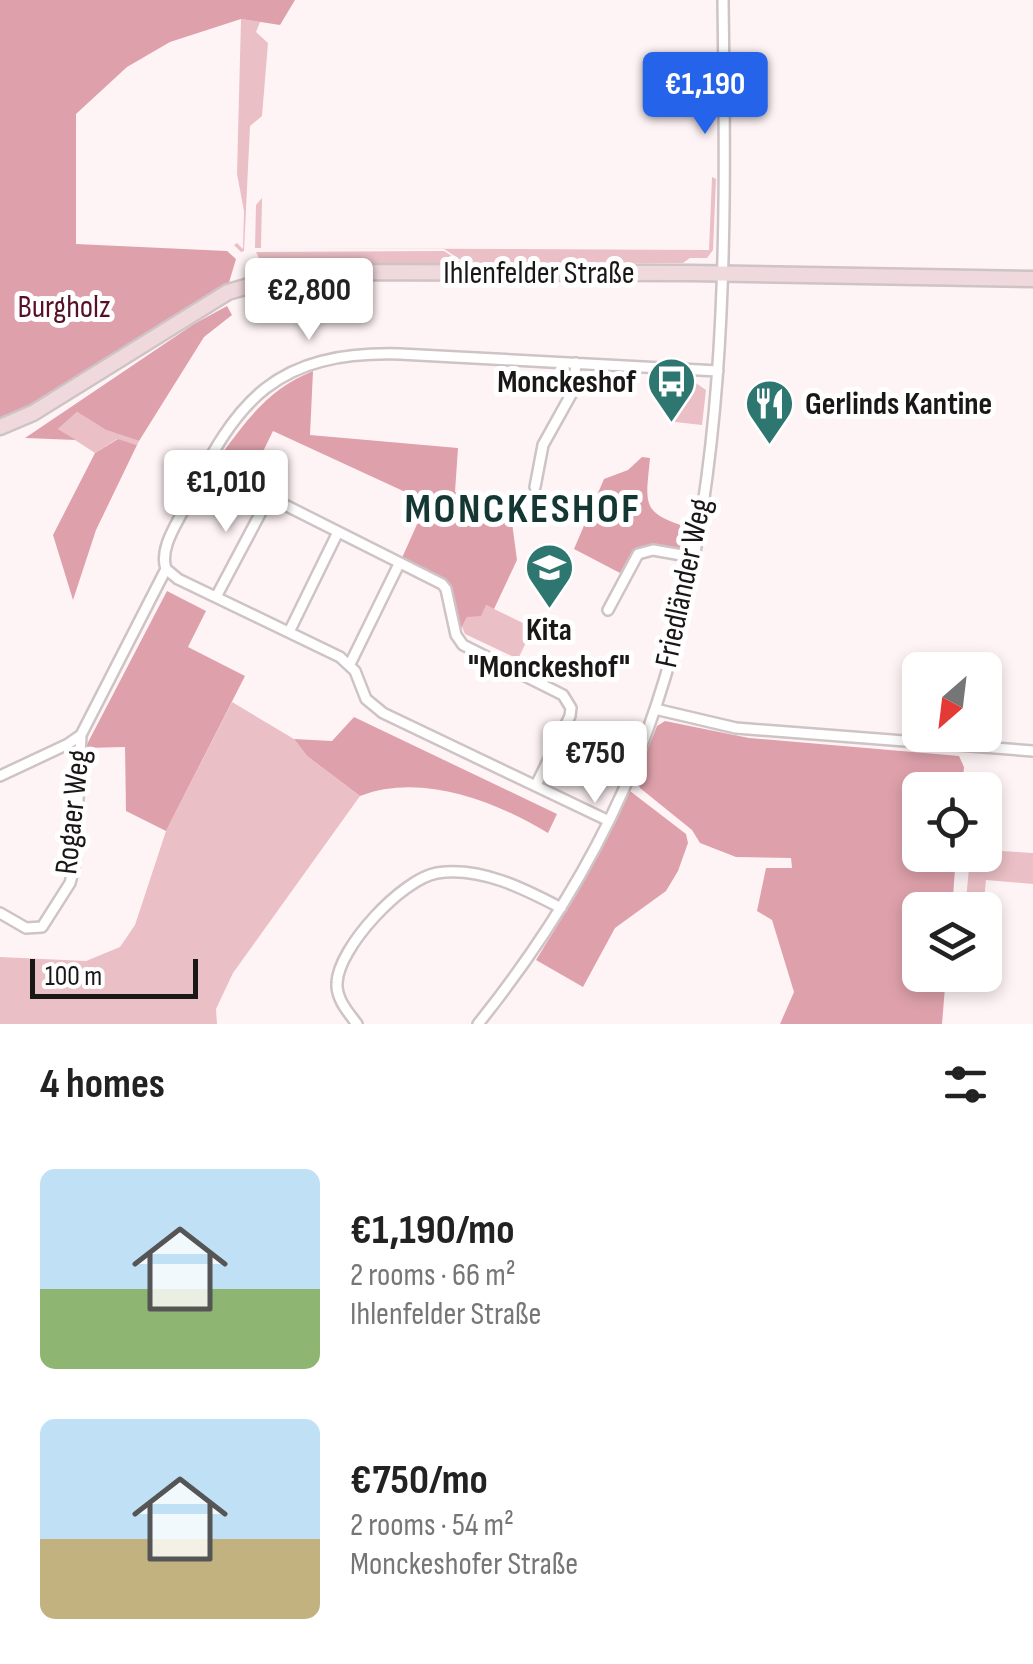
<!DOCTYPE html>
<html lang="en">
<head>
<meta charset="utf-8">
<style>
  :root { --surface:#fff; --page:#f6f6f6; --text:#222; --muted:#767676; --accent:#2563eb }
  body { margin:0; font-family:"Sofia Sans Condensed",sans-serif; background:var(--page); color:var(--text); height:100vh; display:flex; flex-direction:column; font-size:38px; white-space:nowrap }
  * { box-sizing:border-box; margin:0 }
  p { font-size:32px; color:var(--muted) }
  .icon { flex:none; width:55px; height:55px; fill:none; stroke:currentColor; stroke-width:2; stroke-linecap:round; stroke-linejoin:round }
  .map { position:relative; height:1024px; overflow:hidden }
  .sheet { display:flex; flex-direction:column; background:var(--surface); flex:1 }
  .sheet>* { flex:none }
  .needle { width:65px; rotate:208deg }
  .fabs { position:absolute; left:902px; top:652px; display:grid; gap:20px }
  .fabs a { display:grid; place-items:center; width:100px; height:100px; border-radius:15px; background:var(--surface); box-shadow:0 5px 15px #0003; font-size:50px }
  .scale { position:absolute; left:30px; bottom:25px; width:168px; box-sizing:border-box; padding-left:10px; border:5px solid #1a1717; border-top:0; font-size:28px; line-height:35px; white-space:nowrap; color:#1a1717; -webkit-text-stroke:8px #fff; paint-order:stroke }
  .price { position:absolute; translate:-50% -85px; padding:0 22px; border-radius:10px; background:#fff; color:#222; font-size:32px; line-height:65px; filter:drop-shadow(0 2px 5px #0008) }
  .price::after { content:''; position:absolute; left:50%; top:60px; width:30px; height:22px; margin-left:-15px; background:inherit; clip-path:polygon(0 0,100% 0,50% 100%) }
  .price.current { background:var(--accent); color:#fff }
  ul { padding:0; list-style:none }
  li { display:flex; align-items:center; gap:30px; height:250px; padding:0 40px }
  li span { display:grid; place-items:center; flex:none; width:280px; height:200px; border-radius:15px; color:#555 }
  li>.icon { margin-inline-start:auto }
  span .icon { width:120px; height:120px; fill:#fffc; stroke-width:1 }
  li b { font-size:42px }
  h2 { display:flex; justify-content:space-between; align-items:center; height:120px; padding:0 40px; font-size:42px }
  .map>svg:first-child { display:block }
  .green { fill:#ebbfc6 }
  .forest { fill:#dea1ab }
  .lines { fill:none; stroke-linecap:round; stroke-linejoin:round }
  .street-casing { stroke:#cec3c5; stroke-width:14 }
  .secondary-casing { stroke:#cec3c5; stroke-width:19 }
  .street { stroke:#fff; stroke-width:9 }
  .secondary { stroke:#f0d9dd; stroke-width:14 }
  .labels { text-anchor:middle; dominant-baseline:central; stroke-width:10; stroke-linejoin:round; paint-order:stroke }
  .street-label { font-size:32px; fill:#1a1717; stroke:#fff }
  .park-label { font-size:32px; fill:#571026; stroke:#fff }
  .poi-label { font-size:32px; font-weight:bold; fill:#1a1717; stroke:#fff; text-anchor:end }
  .district-label { font-size:42px; font-weight:bold; letter-spacing:2.5px; fill:#153734; stroke:#fff }
</style>
</head>
<body>
<div class="map">
<svg width="1033" height="1024" viewBox="0 0 1033 1024">
  <rect width="100%" height="100%" fill="#fff4f5"/>
  <path class="green" d="M241,19l19,3 -4,10 12,11 -6,73 -12,10 -6,125 -3,1 -7,-7 3,-2 6,6 1,-38 -7,-37z
    M712,177l4,2 -3,71 -6,8h-17l-7,5 -216,1 -23,-15 -189,-1 1,-43 6,-7 -1,50 448,2z
    M444,251l23,15 126,1 -321,2 -9,-3 -7,-14z
    M693,381l13,9 -4,35 -27,-3 4,-35z
    M77,412l29,18 33,11 -2,4 -20,-6 -22,14 -37,-24z
    M486,605l47,23 -15,31 -53,-25 -3,-7 5,-10z
    M232,702l62,37 13,17 53,40 -127,177 -17,36 1,15h-217v-67l86,4 34,-14 15,-22 31,-94z
    M985,850l48,3v31l-47,-4 -3,30h-18l5,-52 2,-3h13z"/>
  <path class="forest" d="M0,0h295l-15,25 -39,-6 -71,23 -43,25 -51,47v130l151,7 9,8 -8,27 -199,121 -29,14z
    M227,306l5,9 -28,22 -65,104 -33,-11 -29,-18 -19,17 18,11 -51,-2 169,-114z
    M313,371l-3,64 148,13 -3,44 66,11 -10,12 6,45 -23,49 -8,-4 -5,11 -14,1 -5,10 -4,1 -10,-45 -47,-23 26,-58 -154,-71 -19,39 -33,-15c26,-36 49,-67 92,-84z
    M118,439l19,6 -41,85 -23,70 -20,-65 42,-82z
    M642,457l8,1c-4,45 -10,55 37,69l-3,24 -39,-5 -16,11 -9,16 -46,-24 30,-70 24,-9z
    M167,591l39,20 -18,36 57,29 -79,155 -40,-20 -1,-64 -40,1z
    M354,717l203,97 -9,19c-53,-32 -127,-61 -188,-37l-53,-40 -13,-17 38,2z
    M665,721l84,17 210,18 5,11 -2,23h-42v65h36l-4,55h-32v65h26l-4,49h-162l14,-32 -22,-72 -15,-9 9,-43h26l-1,-10 -55,-1 -36,-14 -8,-13 -52,-42 -4,-9 21,-53z
    M630,791l56,43 2,9 -10,28 -12,20 -51,37 -32,59 -47,-27 42,-68z"/>
  <g class="lines">
    <defs>
      <path id="street" d="M535,487l8,-42 30,-54 3,-28
        M216,597l53,-100 173,87 4,5 10,46 7,10 100,50 8,13 -1,8 -34,69
        M608,610l30,-56 15,-4 40,7
        M289,632l48,-98
        M350,664l49,-100
        M655,709l81,19 297,23
        M0,776l68,-32 13,-9
        M609,821l-226,-108 -17,-14 -11,-28 -15,-14 -162,-78 -12,-10c-7,-21 11,-45 20,-64 51,-107 90,-154 214,-151l318,17
        M0,913l26,15 16,-1 28,-44 5,-19 6,-129 85,-166
        M357,1024c-9,-12 -21,-25 -20,-41 1,-35 65,-104 100,-110 43,-7 88,16 124,35
        M478,1024c72,-90 131,-186 170,-295 83,-228 78,-489 75,-729"/>
      <path id="secondary" d="M0,427l33,-14 195,-121 69,-20 394,1 342,6"/>
    </defs>
    <use href="#street" class="street-casing"/>
    <use href="#secondary" class="secondary-casing"/>
    <use href="#street" class="street"/>
    <use href="#secondary" class="secondary"/>
  </g>
  <defs>
    <symbol id="bus-pin" viewBox="-11 -11 22 30"><path d="M0 17L-7.5 6A9.5 9.5 0 1 1 7.5 6Z" fill="#2e7670" stroke="#fff"/><path d="M-5-6H5V4H4V6H2V4H-2V6H-4V4H-5ZM-3.5-4V0h7V-4ZM-3.5 1.2v1.5H-2V1.2ZM2 1.2v1.5H3.5V1.2Z" fill="#fff"/></symbol>
    <symbol id="restaurant-pin" viewBox="-11 -11 22 30"><path d="M0 17L-7.5 6A9.5 9.5 0 1 1 7.5 6Z" fill="#2e7670" stroke="#fff"/><path d="M-5-6h1v4h1v-4h1v4h1v-4h1v5L-1.5 .5V6h-2V.5L-5-1ZM5-6V6H3V1.5H1.5Q1.5-4 5-6Z" fill="#fff"/></symbol>
    <symbol id="school-pin" viewBox="-11 -11 22 30"><path d="M0 17L-7.5 6A9.5 9.5 0 1 1 7.5 6Z" fill="#2e7670" stroke="#fff"/><path d="M0-5L7-2L0 1L-7-2ZM-4 1L0 2.5L4 1V4Q0 6-4 4Z" fill="#fff"/></symbol>
  </defs>
  <g fill-rule="evenodd">
    <use href="#bus-pin" x="644" y="354" width="55" height="75"/>
    <use href="#restaurant-pin" x="742" y="376" width="55" height="75"/>
    <use href="#school-pin" x="522" y="540" width="55" height="75"/>
  </g>
  <g class="labels">
    <g class="street-label">
      <text x="539" y="273">Ihlenfelder Straße</text>
      <text transform="translate(684 583) rotate(-78)">Friedländer Weg</text>
      <text transform="translate(73 812) rotate(-84)">Rogaer Weg</text>
    </g>
    <g class="park-label">
      <text x="64" y="307">Burgholz</text>
    </g>
    <g class="poi-label">
      <text x="636" y="382">Monckeshof</text>
      <text x="805" y="404" text-anchor="start">Gerlinds Kantine</text>
      <text x="549" y="630" text-anchor="middle">Kita<tspan x="549" dy="37">"Monckeshof"</tspan></text>
    </g>
    <g class="district-label">
      <text x="523" y="509">MONCKESHOF</text>
    </g>
  </g>
</svg>
<div class="fabs">
<a><svg class="needle" viewBox="-14 -14 28 28"><path d="M0-13l5 13h-10z" fill="#e53935"/><path d="M0 13l5-13h-10z" fill="#767676"/></svg></a>
<a><svg class="icon" aria-label="locate" viewBox="0 0 24 24"><circle cx="12" cy="12" r="6"/><path d="M12 2v4M12 18v4M2 12h4M18 12h4"/></svg></a>
<a><svg class="icon" aria-label="layers" viewBox="0 0 24 24"><path d="M12 4l9 5-9 5-9-5zM3 14l9 5 9-5"/></svg></a>
</div>
<div class="scale">100 m</div>
<b class="price current" style="left:705px;top:137px">€1,190</b>
<b class="price" style="left:309px;top:343px">€2,800</b>
<b class="price" style="left:226px;top:535px">€1,010</b>
<b class="price" style="left:595px;top:806px">€750</b>
</div>
<section class="sheet">
<h2>4 homes<svg class="icon" aria-label="filters" viewBox="0 0 24 24"><path d="M4 7h16M4 17h16"/><circle cx="9" cy="7" r="2"/><circle cx="15" cy="17" r="2"/></svg></h2>
<ul>
<li><span style="background:linear-gradient(#bfe0f5 60%,#8fb573 0)"><svg class="icon" aria-label="home" viewBox="0 0 24 24"><path d="M3 11l9-7 9 7M6 9v11h12V9"/></svg></span><div><b>€1,190/mo</b><p>2 rooms · 66 m²</p><p>Ihlenfelder Straße</p></div></li>
<li><span style="background:linear-gradient(#bfe0f5 60%,#c2b280 0)"><svg class="icon" aria-label="home" viewBox="0 0 24 24"><path d="M3 11l9-7 9 7M6 9v11h12V9"/></svg></span><div><b>€750/mo</b><p>2 rooms · 54 m²</p><p>Monckeshofer Straße</p></div></li>
</ul>
</section>
</body>
</html>
